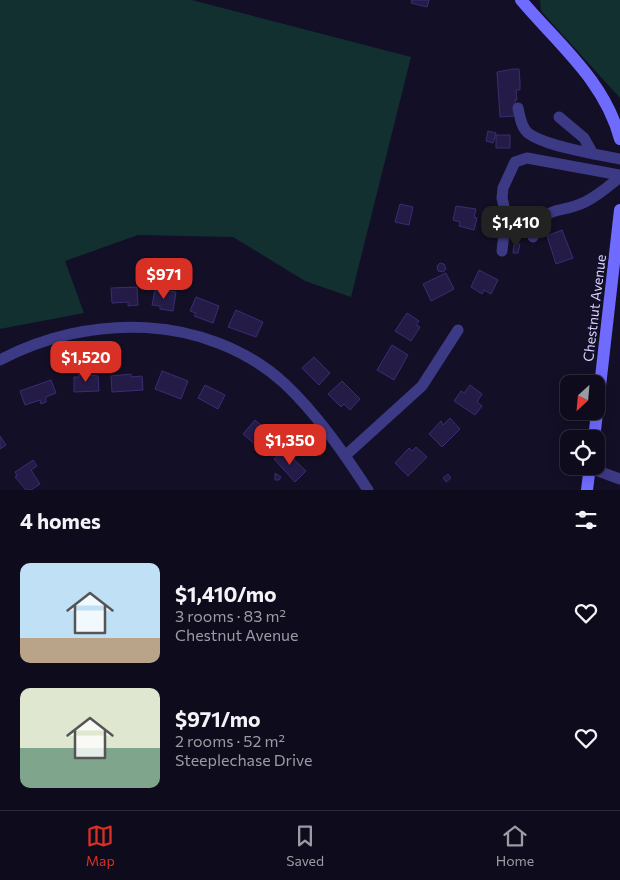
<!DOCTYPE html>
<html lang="en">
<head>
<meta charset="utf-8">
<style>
  :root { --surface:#0e0b1c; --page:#171425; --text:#f1f3f6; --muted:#9b9ba3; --line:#2e2b3b; --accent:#d93025 }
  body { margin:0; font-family:Commissioner,sans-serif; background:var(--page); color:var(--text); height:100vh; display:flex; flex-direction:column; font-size:19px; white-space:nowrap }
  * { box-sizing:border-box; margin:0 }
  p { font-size:16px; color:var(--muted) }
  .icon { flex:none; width:28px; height:28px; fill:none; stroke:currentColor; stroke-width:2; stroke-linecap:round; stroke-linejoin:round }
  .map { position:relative; height:490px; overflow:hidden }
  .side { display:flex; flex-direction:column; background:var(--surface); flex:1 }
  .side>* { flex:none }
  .needle { width:32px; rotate:206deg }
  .controls { position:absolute; left:560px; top:375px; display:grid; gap:10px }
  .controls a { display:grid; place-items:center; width:45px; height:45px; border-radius:10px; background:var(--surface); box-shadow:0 2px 12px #0003,0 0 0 1px var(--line); font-size:25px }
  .price { position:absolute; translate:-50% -42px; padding:0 11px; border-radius:10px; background:var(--accent); color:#fff; font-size:16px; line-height:32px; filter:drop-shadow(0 1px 2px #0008) }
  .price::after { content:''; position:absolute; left:50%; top:30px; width:15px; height:11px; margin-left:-8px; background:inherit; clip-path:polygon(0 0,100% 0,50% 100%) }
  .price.current { background:#222; color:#fff }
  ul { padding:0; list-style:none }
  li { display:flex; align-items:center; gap:15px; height:125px; padding:0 20px }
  li span { display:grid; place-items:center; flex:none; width:140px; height:100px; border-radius:10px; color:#555 }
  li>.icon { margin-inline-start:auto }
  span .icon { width:60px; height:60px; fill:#fffc; stroke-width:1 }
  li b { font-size:21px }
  h2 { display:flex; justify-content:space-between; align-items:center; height:60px; padding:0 20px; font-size:21px }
  .dock { display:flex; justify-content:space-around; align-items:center; height:70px; border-top:1px solid var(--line); background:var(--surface); font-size:14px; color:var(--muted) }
  .dock a { display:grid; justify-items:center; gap:2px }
  .dock .current { color:var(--accent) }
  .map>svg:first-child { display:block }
  .green { fill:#12302f }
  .building { fill:#241b47; stroke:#3b2d73 }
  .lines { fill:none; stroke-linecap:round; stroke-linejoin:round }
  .street { stroke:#3d3a85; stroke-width:11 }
  .secondary { stroke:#6f6bff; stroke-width:12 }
  .labels { text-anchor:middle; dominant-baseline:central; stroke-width:5; stroke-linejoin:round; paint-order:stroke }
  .street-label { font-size:14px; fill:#d9d4ff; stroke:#130f26 }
</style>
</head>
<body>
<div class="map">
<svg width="620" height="490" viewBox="0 0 620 490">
  <rect width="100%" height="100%" fill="#130f26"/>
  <path class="green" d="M0,0h192l219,57 -60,240 -46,-16 -72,-44 -95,-2 -73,26 19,52 -84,16z
    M540,0h80v98l-79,-87z"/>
  <path class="building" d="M412,0h17l-2,7 -16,-4z
    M513,69h6l1,13v8h-4l1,10h-2l1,16 -16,1 -3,-45z
    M488,131l8,2 -3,10 -7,-2z
    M496,135h14v13h-14z
    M400,204l13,3 -4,18 -14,-3z
    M456,206l20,3 -2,8 3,1 -3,12 -15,-4 1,-4 -7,-2z
    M562,230l11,28 -17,6 -9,-28z
    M514,244h6l-2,9h-5z
    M440,263l4,1 2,5 -3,3 -5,-1 -1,-5z
    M479,270l19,10 -7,14 -7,-4 -2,4 -11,-7z
    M446,273l8,16 -23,12 -8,-17z
    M137,287l1,18 -10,1v-4l-16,1 -1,-15z
    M155,289l21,3 -3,19 -13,-2v-3l-8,-1z
    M196,297l23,9 -6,17 -19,-7 2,-3 -6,-2z
    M236,310l27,12 -7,15 -28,-10z
    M407,313l12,8 -3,4 4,2 -9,14 -16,-10z
    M392,345l16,10 -14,25 -17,-10z
    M314,357l16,16 -11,12 -17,-17z
    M162,371l26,10 -7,18 -26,-10z
    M79,374l19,2 1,15 -25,1v-15h5z
    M131,374v3l11,-1 1,14 -31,2 -1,-16z
    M51,380l5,13 -10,4v5l-5,2 -1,-4 -15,5 -5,-14z
    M342,381l18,18 -10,11 -6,-6 -3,3 -13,-13z
    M205,385l20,10 -7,14 -20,-11z
    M470,385l12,9 -5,8 5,4 -7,9 -21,-14 7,-10 3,2z
    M450,418l10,11 -18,18 -13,-13 12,-13 2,4z
    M255,420l14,12 -2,3 6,5 -10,11 -20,-17z
    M0,436l6,9 -6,4z
    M416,447l11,10 -19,19 -13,-13 14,-15 3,3z
    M284,450l22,21 -11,11 -21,-23z
    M33,460l4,6 -6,4 9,14 -9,6h-5l-11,-13 2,-1 -2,-4z
    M275,473l6,4 -2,3h-4z
    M448,474l3,4 -5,4 -3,-4z"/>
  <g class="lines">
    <path class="street" d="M518,108c2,9 3,19 10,25 16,13 71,22 92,26
      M559,117l25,21 9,16
      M533,237c15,-36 23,-21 52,-35 13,-6 24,-16 35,-25
      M502,251l4,-36 -4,-17 1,-10 12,-26 12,-4 93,17
      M0,360c89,-47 206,-47 284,23 33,31 59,69 84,107
      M346,455l76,-69 36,-56
      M590,468l30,11"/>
    <path class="secondary" d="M521,0c37,44 84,81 99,139
      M594,439l26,-229
      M587,490l3,-24"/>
  </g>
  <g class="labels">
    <g class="street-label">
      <text transform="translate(594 308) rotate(-83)">Chestnut Avenue</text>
    </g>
  </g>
</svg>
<div class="controls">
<a><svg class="needle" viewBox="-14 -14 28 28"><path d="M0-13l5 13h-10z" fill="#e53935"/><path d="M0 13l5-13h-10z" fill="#9b9ba3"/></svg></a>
<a><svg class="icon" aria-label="locate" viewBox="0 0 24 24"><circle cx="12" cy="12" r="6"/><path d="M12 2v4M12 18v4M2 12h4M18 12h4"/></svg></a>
</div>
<b class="price current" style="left:516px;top:248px">$1,410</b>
<b class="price" style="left:164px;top:300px">$971</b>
<b class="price" style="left:86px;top:383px">$1,520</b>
<b class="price" style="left:290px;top:466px">$1,350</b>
</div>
<section class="side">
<h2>4 homes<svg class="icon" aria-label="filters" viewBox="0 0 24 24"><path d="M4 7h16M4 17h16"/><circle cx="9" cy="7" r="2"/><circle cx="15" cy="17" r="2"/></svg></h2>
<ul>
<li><span style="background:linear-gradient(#bfe0f5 75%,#b9a48a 0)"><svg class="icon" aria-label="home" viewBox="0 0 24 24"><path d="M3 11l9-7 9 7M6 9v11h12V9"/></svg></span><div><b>$1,410/mo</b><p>3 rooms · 83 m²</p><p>Chestnut Avenue</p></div><svg class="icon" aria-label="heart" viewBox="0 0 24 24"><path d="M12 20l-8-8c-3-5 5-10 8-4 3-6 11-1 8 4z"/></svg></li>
<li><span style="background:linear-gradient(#dfe7d0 60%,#7fa58c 0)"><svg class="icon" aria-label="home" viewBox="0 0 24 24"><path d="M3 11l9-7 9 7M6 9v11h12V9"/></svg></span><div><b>$971/mo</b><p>2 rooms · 52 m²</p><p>Steeplechase Drive</p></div><svg class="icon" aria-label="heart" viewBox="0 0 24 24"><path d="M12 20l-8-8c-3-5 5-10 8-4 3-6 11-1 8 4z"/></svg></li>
</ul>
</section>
<nav class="dock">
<a class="current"><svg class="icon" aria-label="map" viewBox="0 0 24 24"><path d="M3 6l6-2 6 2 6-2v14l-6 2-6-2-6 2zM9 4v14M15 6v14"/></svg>Map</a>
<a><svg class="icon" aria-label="saved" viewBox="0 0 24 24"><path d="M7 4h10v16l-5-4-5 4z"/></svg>Saved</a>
<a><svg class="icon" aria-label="home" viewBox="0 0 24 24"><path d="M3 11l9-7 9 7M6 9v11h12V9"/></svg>Home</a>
</nav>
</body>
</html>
